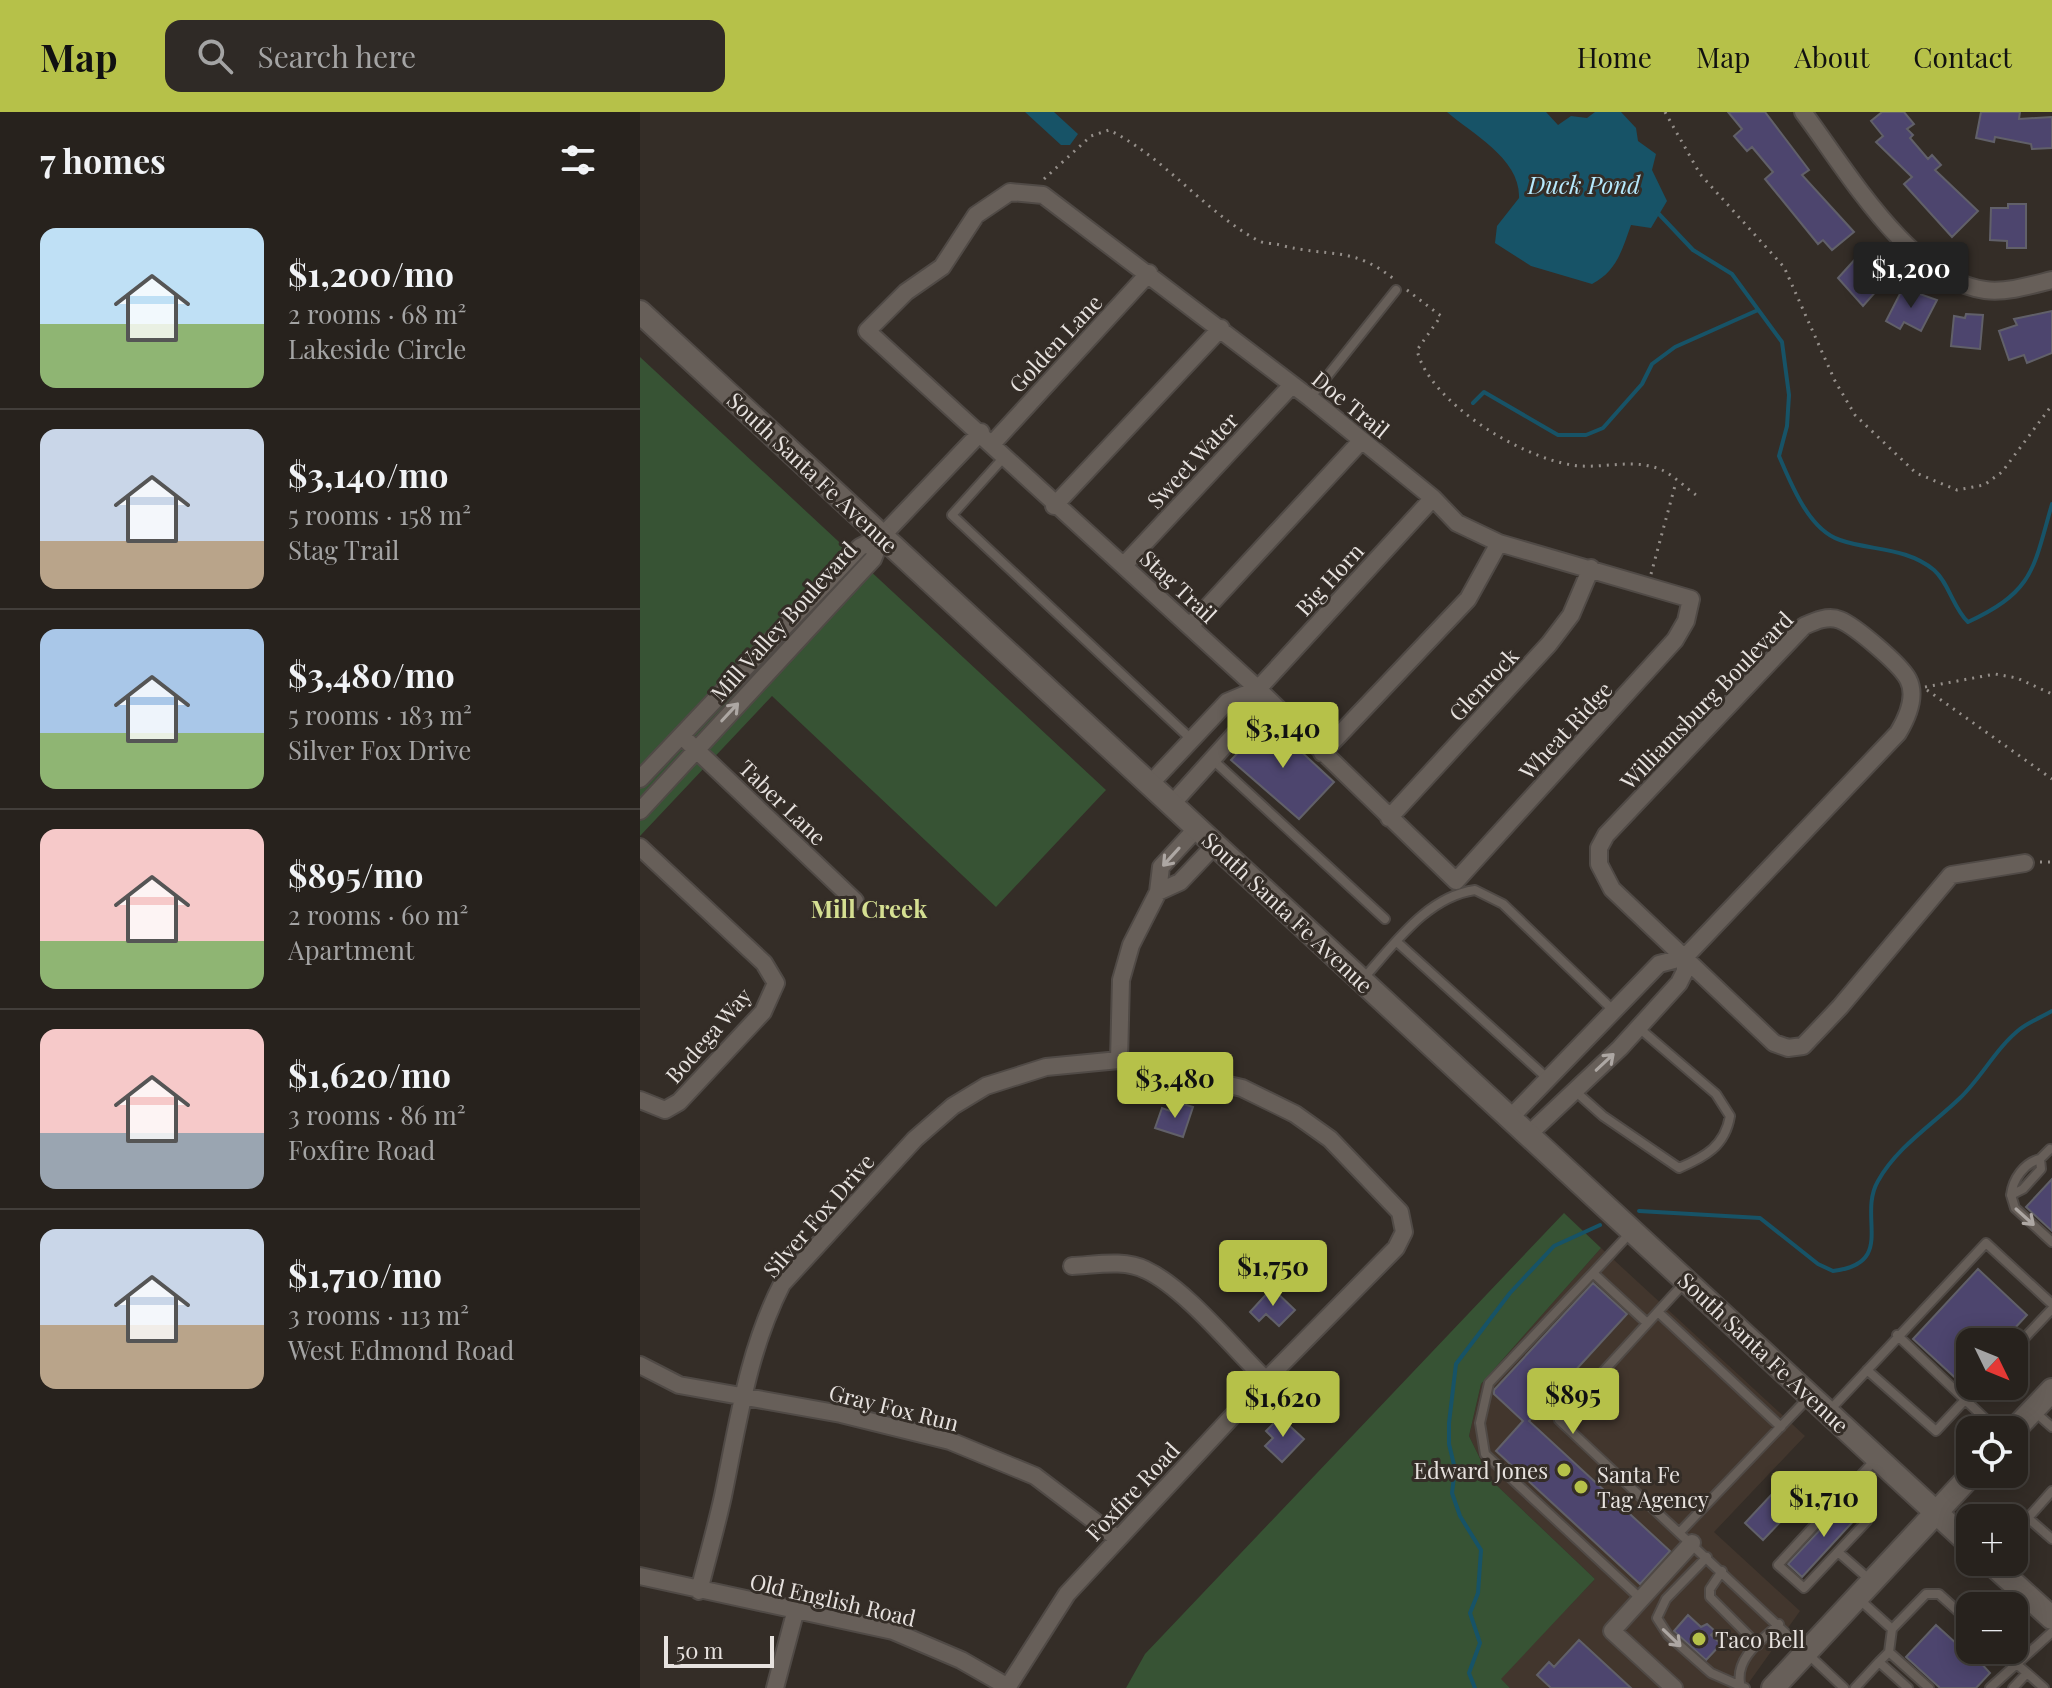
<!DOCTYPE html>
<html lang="en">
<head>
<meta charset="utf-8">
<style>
  :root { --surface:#27221d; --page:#2f2a26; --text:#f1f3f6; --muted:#a4a4a4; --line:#433f3b; --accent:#b6c149 }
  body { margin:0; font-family:"Playfair Display",serif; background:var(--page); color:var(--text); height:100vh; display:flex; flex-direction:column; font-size:30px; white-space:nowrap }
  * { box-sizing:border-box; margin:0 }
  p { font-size:26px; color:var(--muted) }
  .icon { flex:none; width:44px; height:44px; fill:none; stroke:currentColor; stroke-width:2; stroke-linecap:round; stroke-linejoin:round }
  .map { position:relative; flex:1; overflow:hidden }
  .details { display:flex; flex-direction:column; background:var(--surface); width:640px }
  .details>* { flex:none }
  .needle { width:52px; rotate:133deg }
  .fabs { position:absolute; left:1316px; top:1216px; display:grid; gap:16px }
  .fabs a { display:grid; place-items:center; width:72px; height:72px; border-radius:16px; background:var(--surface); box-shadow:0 4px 20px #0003,0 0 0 2px var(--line); font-size:40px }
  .scale { position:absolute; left:24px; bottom:20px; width:110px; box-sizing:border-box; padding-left:8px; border:4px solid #e7e2df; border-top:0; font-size:22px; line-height:28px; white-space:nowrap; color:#e7e2df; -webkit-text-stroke:6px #342d27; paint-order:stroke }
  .price { position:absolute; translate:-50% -68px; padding:0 18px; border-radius:8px; background:var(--accent); color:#111; font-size:26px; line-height:52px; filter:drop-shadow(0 2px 4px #0008) }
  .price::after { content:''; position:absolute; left:50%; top:48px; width:24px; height:18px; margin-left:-12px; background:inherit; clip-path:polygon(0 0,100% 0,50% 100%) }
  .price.selected { background:#222; color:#fff }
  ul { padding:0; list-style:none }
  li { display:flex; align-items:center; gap:24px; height:200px; padding:0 40px }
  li+li { border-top:2px solid var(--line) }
  li span { display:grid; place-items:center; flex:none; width:224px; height:160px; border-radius:16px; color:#555 }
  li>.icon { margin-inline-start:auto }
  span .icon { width:96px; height:96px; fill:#fffc; stroke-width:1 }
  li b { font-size:34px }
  h2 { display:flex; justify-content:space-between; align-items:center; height:96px; padding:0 40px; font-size:34px }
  header { display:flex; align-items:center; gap:48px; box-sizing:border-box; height:112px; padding:0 40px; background:var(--accent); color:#111 }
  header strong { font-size:38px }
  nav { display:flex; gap:44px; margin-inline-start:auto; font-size:28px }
  .search { width:560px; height:72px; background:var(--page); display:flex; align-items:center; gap:20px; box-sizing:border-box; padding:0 28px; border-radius:16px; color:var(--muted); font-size:30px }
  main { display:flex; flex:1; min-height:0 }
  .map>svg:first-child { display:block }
  .built { fill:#42362d }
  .green { fill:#375334 }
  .water { fill:#175367 }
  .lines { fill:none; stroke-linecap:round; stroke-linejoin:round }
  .stream { stroke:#175367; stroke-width:4 }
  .building { fill:#4d456e; stroke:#616069; stroke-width:2 }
  .service-casing { stroke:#504a46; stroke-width:12 }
  .minor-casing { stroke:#504a46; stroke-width:20 }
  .secondary-casing { stroke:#504a46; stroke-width:26 }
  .path { stroke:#958f8a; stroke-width:3; stroke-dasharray:2 6; stroke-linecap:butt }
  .service { stroke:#675f59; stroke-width:8 }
  .minor { stroke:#675f59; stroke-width:16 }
  .secondary { stroke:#675f59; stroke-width:22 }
  .oneway { stroke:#ada7a3 }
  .poi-dot { fill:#b6c149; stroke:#342d27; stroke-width:3 }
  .labels { text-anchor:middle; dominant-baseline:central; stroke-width:6; stroke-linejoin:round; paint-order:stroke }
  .street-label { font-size:22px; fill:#e7e2df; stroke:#342d27 }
  .poi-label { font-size:22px; fill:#e7e2df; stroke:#342d27; text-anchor:start }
  .water-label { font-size:24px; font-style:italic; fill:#b6e9fd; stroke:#342d27 }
  .neighbourhood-label { font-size:24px; font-weight:bold; fill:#d5df92; stroke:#342d27 }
</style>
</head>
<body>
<header>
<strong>Map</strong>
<div class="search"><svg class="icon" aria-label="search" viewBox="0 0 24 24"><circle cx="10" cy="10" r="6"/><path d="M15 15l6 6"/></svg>Search here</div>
<nav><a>Home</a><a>Map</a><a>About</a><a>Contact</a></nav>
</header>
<main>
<section class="details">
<h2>7 homes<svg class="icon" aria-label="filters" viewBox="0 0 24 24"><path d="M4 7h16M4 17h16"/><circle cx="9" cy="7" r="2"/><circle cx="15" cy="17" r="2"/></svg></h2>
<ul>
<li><span style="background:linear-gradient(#bfe0f5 60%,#8fb573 0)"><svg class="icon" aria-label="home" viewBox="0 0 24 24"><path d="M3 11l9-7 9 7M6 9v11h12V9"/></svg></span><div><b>$1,200/mo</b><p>2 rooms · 68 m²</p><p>Lakeside Circle</p></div></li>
<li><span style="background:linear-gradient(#c9d6e8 70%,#b9a48a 0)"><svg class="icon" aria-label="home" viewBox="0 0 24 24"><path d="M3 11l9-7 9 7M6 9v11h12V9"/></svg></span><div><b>$3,140/mo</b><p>5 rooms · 158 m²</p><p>Stag Trail</p></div></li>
<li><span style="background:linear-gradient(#a9c7e8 65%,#8fb573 0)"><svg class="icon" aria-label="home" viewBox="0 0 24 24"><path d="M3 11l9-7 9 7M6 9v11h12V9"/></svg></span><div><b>$3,480/mo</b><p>5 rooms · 183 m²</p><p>Silver Fox Drive</p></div></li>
<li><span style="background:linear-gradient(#f6c9c9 70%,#8fb573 0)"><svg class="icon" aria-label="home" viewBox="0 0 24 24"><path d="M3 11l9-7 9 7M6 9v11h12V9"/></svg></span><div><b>$895/mo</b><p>2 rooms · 60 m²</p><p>Apartment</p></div></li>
<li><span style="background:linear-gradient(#f6c9c9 65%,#9aa5b1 0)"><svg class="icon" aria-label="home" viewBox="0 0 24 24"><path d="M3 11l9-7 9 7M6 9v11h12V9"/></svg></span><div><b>$1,620/mo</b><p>3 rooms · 86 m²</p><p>Foxfire Road</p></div></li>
<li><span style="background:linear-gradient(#c9d6e8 60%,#b9a48a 0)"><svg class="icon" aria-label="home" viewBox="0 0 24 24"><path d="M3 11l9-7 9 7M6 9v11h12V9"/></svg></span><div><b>$1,710/mo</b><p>3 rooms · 113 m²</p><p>West Edmond Road</p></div></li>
</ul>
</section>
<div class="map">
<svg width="1412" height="1576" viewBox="0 0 1412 1576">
  <rect width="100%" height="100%" fill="#342d27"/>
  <path class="built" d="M961,1136l204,188 -91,96 86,79 -55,77h-235l-10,-9 95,-100 -105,-100 -21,-43 12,-52z"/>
  <path class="green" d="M0,245l466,433 -110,117 -224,-211 -132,140z
    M924,1101l37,35 -120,136 -12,52 21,43 105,100 -94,100 9,9h-384l19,-34z"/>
  <path class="water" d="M385,0h29l24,22 -8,11h-9z
    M807,0h99l12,13 13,-9 16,2 8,-6h26l15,16 2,13 18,13 -4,16 15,31 -16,27 -20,-3c-9,25 -14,46 -39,59l-61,-18 -36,-23 2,-17 22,-28c2,-39 -47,-64 -72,-86z"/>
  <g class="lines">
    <path class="stream" d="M1017,100l36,38 39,24 50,68 7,53 -2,31 -8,30c12,28 30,74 61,84 32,11 66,7 94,30 15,13 19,38 34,52 66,-31 65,-52 84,-118
      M833,291l11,-11 74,43h28l17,-7 39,-44 10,-20 23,-17 83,-37
      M999,1099l121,7 58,46 15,7c64,-8 24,-54 45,-90 19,-34 54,-56 82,-83 22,-21 36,-50 60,-69 9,-7 22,-12 32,-18
      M835,1576l-6,-15 11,-30 -10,-30 8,-20 3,-43 -21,-34 -8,-23 3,-24 -6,-25v-21l7,-59 54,-71 44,-47 46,-21"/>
  </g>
  <path class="building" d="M1088,0h37l44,58 -7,5 52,57 -22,18 -9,-10 -5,4 -53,-65 8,-7 -21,-25 -5,4 -13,-15 8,-7z
    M1242,0h22l10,12 -7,5 6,6 -3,3 18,21 4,-4 9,10 -6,5 43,41 -26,26 -48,-53 8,-7 -36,-35 7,-6 -12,-15z
    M1341,0h39l-1,7 33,-2v31l-20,1 -1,-5 -36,-7 -1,5 -18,-4z
    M1368,92h18v44h-19v-7l-17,-1 1,-32h17z
    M1218,144l14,13 8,-8 13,11 -30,34 -25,-28z
    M1263,176l34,12 -16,31 -17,-9 -4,7 -14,-8z
    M1412,199v42l-25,10 -3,-8 -15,5 -10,-29 18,-6 -3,-6z
    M1326,202l17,1 -3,34 -29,-3 3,-30 11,2z
    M628,609l66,61 -35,37 -68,-59z
    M539,991l14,4 -10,30 -28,-9 7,-20 14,5z
    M1412,1067v52l-26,-24z
    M1338,1157l49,46 -25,27h-32v34l-8,8 -49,-45z
    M953,1171l34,31 -98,107 141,130 -30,33 -144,-133 27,-30 -29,-27v-4z
    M632,1176l23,22 -16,16 -13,-12 -7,7 -9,-9z
    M640,1305l24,22 -22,23 -17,-16 8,-8 -7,-7z
    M1147,1366l18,18 -11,12 4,4 -9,9 -4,-4 -22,23 -18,-17z
    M1208,1388l11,15 -57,62 -14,-13z
    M1048,1503l13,12 6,-3 8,7 -4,4 10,9 -15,16 -32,-29z
    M1296,1513l22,20 3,-4 29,32 -14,15h-36l-34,-31z
    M939,1528l52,48h-80l-14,-13 12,-13 5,5z"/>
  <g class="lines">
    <defs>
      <path id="service" d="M670,286l86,-108
        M365,344l-53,59 239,224
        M573,648l172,159
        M757,830l150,136
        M722,868c32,-35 64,-83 113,-90l28,14 111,107
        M935,979l28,25 76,52c26,-11 46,-22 51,-52l-14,-22 -77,-66
        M1410,1037l-10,10 1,10 -18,20 -12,6 4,13 37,34
        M1371,1083c2,-16 13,-32 29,-36
        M992,1119l-39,42 54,50
        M953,1161l-104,110 -9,40 5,31 156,145
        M1046,1169l-127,139 285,268
        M1018,1200l123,115
        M1257,1223l100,95
        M1374,1237l38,-40
        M1227,1258l69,61 42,-45
        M1189,1299l157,-168 66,61
        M1395,1300l17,15
        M1209,1376l16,14 2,19 -63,67 -26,-23z
        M1209,1376l28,-30
        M1412,1379l-24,27 24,21
        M1040,1420l130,-136
        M1198,1440l32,28
        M1067,1445l-41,42 -9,19 11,17 43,38 34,15
        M1082,1459l-12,18v8l48,48
        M1220,1488l32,29
        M1360,1538l27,23
        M1249,1540l40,36
        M1239,1550l10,-10 3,-23 34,-35h13l31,28
        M1100,1571c-4,-26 21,-42 39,-59
        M1215,1576l24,-26 29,26
        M1350,1576l62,-56
        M1373,1576l14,-15 17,15"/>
      <path id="minor" d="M1163,0c43,57 107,168 182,178 21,3 47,-5 67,-10
        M370,80l33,3 267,203 123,100 24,25 42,20 192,56 -5,22 -11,19 -219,241 -198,-192 -391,-358 39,-39 36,-25 34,-52z
        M353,331l156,-170
        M414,394l167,-178
        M484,453l168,-180
        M550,514l172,-186
        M48,630l167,159
        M682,641l146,-154 31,-56
        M0,667l220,-232 22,-11 99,-104
        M510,672l77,-82 31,-13
        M532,692l72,-80 14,-35 175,-191
        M0,699l233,-252 9,-23
        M749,706l160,-174 22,-29 20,-47
        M0,735l124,116 12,20 -13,29 -84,90 -14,8 -25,-10
        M518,780l22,-10 35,-37
        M479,948l2,-80 10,-35 27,-53 3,-25 36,-39
        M870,1006l149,-154 26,-7 213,-224c9,-15 19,-37 10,-54 -8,-15 -53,-53 -68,-59 -12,-5 -25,1 -36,6l-198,209 -7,13v16l13,25 162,154 14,5 15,-2 37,-39 111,-132 74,-12
        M888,1023l92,-87 59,-65 6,-12v-14
        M432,1154c24,-1 52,-7 74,4 39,18 88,79 120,110
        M0,1253l39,20 162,29 109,27 85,35 83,63
        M0,1464l253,55 68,29 47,27
        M59,1479c8,-32 17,-63 24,-95 15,-73 25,-146 59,-212l133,-145 38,-33 33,-20 60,-19 73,-7 123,28 53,26 35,25 70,73 4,20 -8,16 -130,132 -199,214 -60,94
        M135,1576l20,-75
        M1034,1576l-62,-57 80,-88"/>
      <path id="secondary" d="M0,200l1330,1232
        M1374,1318l38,-40
        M1350,1450l62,56
        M1133,1576l199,-214"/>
    </defs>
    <use href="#service" class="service-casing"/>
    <use href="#minor" class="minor-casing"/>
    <use href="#secondary" class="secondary-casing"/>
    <path class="path" d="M1025,0l35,62 84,93 51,114 20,34 61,58 41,17 27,-5 18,-13 50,-67
      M404,67l47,-43 18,-6c55,27 94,80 148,110 6,4 16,3 23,5 50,13 72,0 115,35
      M767,178l34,26 -24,34c12,52 103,107 155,115 30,5 60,-8 90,5 11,5 24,18 34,25
      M1011,462l25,-92
      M1285,575l70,-13 22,4 35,16
      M1287,578l125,89
      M1400,750h12"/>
    <use href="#service" class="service"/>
    <use href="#minor" class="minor"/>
    <use href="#secondary" class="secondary"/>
  </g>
  <defs><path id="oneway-shaft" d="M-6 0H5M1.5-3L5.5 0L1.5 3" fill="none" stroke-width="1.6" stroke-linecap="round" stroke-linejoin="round" transform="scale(2)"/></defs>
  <g class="oneway">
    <use href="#oneway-shaft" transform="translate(90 600) rotate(-47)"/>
    <use href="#oneway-shaft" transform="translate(531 745) rotate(132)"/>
    <use href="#oneway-shaft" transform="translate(965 950) rotate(-43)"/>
    <use href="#oneway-shaft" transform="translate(1385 1105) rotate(42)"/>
    <use href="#oneway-shaft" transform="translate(1032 1526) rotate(44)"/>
  </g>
  <g class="poi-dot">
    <circle cx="924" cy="1358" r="8"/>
    <circle cx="941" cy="1375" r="8"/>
    <circle cx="1059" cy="1527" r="8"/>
  </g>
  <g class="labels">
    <g class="street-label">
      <text transform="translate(415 231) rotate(-47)">Golden Lane</text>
      <text transform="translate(711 292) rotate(39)">Doe Trail</text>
      <text transform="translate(552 348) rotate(-47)">Sweet Water</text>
      <text transform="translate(173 360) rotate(43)">South Santa Fe Avenue</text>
      <text transform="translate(689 467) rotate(-48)">Big Horn</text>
      <text transform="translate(539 474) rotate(43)">Stag Trail</text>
      <text transform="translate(143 509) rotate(-48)">Mill Valley Boulevard</text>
      <text transform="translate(843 572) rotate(-47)">Glenrock</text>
      <text transform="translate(1066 588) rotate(-46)">Williamsburg Boulevard</text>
      <text transform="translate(925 618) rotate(-47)">Wheat Ridge</text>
      <text transform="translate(143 690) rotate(44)">Taber Lane</text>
      <text transform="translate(648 800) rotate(43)">South Santa Fe Avenue</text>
      <text transform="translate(68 923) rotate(-49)">Bodega Way</text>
      <text transform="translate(178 1103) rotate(-49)">Silver Fox Drive</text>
      <text transform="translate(1124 1240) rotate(43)">South Santa Fe Avenue</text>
      <text transform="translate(254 1295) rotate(14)">Gray Fox Run</text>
      <text transform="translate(492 1379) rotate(-47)">Foxfire Road</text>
      <text transform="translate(193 1487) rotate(13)">Old English Road</text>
    </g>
    <g class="poi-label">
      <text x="908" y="1358" text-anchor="end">Edward Jones</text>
      <text x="957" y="1362">Santa Fe<tspan x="957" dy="25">Tag Agency</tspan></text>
      <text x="1075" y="1527">Taco Bell</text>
    </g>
    <g class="water-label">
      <text x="944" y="72">Duck Pond</text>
    </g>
    <g class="neighbourhood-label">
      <text x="229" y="796">Mill Creek</text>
    </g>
  </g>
</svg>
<div class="fabs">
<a><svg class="needle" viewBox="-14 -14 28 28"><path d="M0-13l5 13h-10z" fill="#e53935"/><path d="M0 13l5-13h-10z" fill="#a4a4a4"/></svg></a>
<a><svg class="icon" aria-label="locate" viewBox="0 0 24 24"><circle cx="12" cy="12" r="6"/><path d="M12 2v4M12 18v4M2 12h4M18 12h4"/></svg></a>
<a>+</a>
<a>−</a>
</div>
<div class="scale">50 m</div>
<b class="price selected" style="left:1271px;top:198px">$1,200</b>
<b class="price" style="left:643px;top:658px">$3,140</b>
<b class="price" style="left:535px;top:1008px">$3,480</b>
<b class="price" style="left:633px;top:1196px">$1,750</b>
<b class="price" style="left:933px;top:1324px">$895</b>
<b class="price" style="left:643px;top:1327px">$1,620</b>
<b class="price" style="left:1184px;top:1427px">$1,710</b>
</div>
</main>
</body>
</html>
